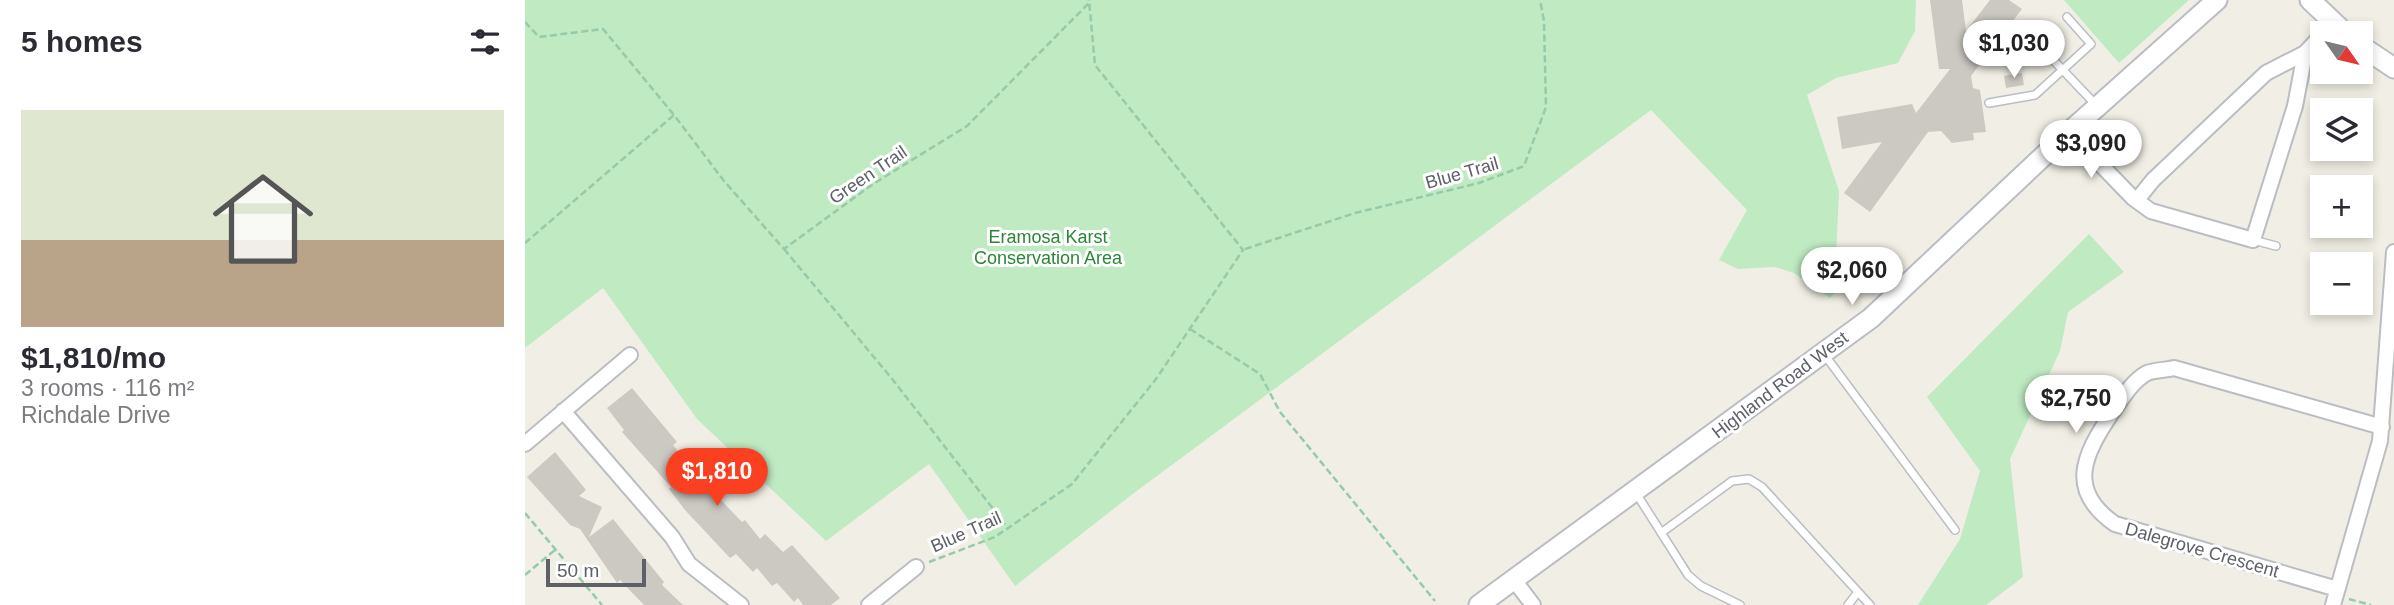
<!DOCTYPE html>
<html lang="en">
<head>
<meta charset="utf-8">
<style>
  :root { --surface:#fff; --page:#f2f2f3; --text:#2b2b33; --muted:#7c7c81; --accent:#fa4021 }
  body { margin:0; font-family:Arial,sans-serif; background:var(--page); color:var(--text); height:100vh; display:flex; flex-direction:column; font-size:26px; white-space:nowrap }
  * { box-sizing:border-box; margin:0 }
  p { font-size:23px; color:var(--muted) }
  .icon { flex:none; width:38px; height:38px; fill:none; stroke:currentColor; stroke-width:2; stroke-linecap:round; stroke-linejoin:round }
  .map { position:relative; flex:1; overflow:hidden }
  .details { display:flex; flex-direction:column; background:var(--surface); width:525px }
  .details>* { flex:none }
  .needle { width:46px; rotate:124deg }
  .fabs { position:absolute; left:1785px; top:21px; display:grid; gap:14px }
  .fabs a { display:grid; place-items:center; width:63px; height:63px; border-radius:0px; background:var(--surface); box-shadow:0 4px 10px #0003; font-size:35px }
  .scale { position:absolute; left:21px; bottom:18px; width:100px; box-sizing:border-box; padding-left:7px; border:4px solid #5d6067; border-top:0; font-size:19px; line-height:24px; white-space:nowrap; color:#5d6067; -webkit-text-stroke:5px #fff; paint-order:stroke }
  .price { position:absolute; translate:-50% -60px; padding:0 16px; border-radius:24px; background:#fff; color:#222; font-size:23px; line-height:46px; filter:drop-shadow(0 2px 4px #0008) }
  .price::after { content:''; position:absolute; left:50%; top:42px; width:21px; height:16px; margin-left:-10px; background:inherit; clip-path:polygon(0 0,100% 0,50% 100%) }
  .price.active { background:var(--accent); color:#fff }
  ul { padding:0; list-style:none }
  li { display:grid; align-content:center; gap:14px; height:371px; padding:0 21px }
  li span { display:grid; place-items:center; height:217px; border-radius:0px; color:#555 }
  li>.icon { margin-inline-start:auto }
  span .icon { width:126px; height:126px; fill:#fffc; stroke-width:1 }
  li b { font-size:30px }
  h2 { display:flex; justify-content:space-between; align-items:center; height:84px; padding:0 21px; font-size:30px }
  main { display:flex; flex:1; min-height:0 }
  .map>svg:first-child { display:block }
  .green { fill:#bfeac2 }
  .building { fill:#ccc9c2 }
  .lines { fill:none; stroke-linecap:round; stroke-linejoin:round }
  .lane-casing { stroke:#babdc2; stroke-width:10 }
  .street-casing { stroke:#babdc2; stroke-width:18 }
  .secondary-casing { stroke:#babdc4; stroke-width:23 }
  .path { stroke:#96caa9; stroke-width:2.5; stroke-dasharray:7 3.5; stroke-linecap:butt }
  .lane { stroke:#fff; stroke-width:7 }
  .street { stroke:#fff; stroke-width:14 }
  .secondary { stroke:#fff; stroke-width:19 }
  .labels { text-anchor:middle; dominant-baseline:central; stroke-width:6; stroke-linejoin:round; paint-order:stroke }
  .street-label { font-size:18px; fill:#5d6067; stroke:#fff }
  .park-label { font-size:18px; fill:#2c8636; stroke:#fff }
</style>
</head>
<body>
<main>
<section class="details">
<h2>5 homes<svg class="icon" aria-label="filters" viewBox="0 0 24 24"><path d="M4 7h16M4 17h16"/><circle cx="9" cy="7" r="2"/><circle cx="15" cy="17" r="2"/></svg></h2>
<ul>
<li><span style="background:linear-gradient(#dfe7d0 60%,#b9a48a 0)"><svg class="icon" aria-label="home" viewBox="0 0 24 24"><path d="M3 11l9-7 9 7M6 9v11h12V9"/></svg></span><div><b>$1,810/mo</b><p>3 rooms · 116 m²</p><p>Richdale Drive</p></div></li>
</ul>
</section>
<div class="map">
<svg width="1869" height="605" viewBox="0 0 1869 605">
  <rect width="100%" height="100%" fill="#f1efe5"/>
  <path class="green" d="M0,0h1391l-1,31 -17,32 -62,15 -29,17 32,96 -3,68 10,22 -16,17 -36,-25 -19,-6 -37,2 -19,-9 28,-50 -96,-100 -521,386 -115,90 -86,-122 -103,77 -129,-122 -94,-131 -78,60z
    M1539,0h125l-70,63z
    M1564,234l35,38 -56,40 -8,39 -50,108 13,118 -37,28h-68l42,-66 20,-68 -53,-74z"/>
  <path class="building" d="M1405,0h32l4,31 24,-31h19l13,9 -51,67 2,12 7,2 6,42 -13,1 1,7 -22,3 -11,-12 -13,1 -58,80 -26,-19 38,-51 -40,7 -5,-32 75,-13 4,9 34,-44h-11z
    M1497,73l2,12 -18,3 -2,-12z
    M107,388l45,54 -4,3 16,20 33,31 -2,3 22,23 3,-2 15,19 5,-5 18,18 9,-7 48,53 -9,7h-28l-5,-7 -4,4 -17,-19 -5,3 -15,-18 -4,4 -17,-18 -6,4 -45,-48 -16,-21 2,-2 -49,-55 2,-2 -17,-22z
    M30,452l31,38 -7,6 23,11 -13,30 24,-18 51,63 -2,3 21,20h-39l-24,-25 -3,3 -37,-54 -10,-4 -43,-48z"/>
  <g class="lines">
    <defs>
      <path id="lane" d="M1512,43l60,63
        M1464,103l46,-8 56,-51 -24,-27
        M1728,240l23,6
        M1299,354l131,176
        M1111,493l52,82 13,11 39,19
        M1136,533l71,-52 17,-2 13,8 108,118
        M1323,605l10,-13"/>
      <path id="street" d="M1544,132l64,66 18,13 102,29 42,-134 10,-53
        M1612,200l16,-20 113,-107 39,-20 17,-18
        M38,411l109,126 17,27 52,41
        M0,444l105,-89
        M989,580l19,25
        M1812,589l-222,-65c-49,-34 -31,-69 -4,-110 10,-14 21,-33 36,-41 8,-3 19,-3 27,-5l208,59
        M344,605l47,-38
        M1808,605l47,-164 14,-189"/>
      <path id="secondary" d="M1785,0l35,33
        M1836,46l33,22
        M954,605l392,-287 198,-186 148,-132"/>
    </defs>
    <use href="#lane" class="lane-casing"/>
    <use href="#street" class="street-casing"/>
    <use href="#secondary" class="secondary-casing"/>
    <path class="path" d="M0,22l14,15 64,-8 71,86
      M0,243l149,-128 50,66 60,68 89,-65 94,-58 123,-124
      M259,249l109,131 115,148
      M720,249l110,-36 124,-30 45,-17 22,-59 -2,-86 -4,-21
      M665,329l70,45 20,38 155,189
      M0,513l77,92
      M404,562l66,-25 77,-53 84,-105 87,-129 -148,-185 -6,-65
      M0,575l30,-25
      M1824,599l22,6"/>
    <use href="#lane" class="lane"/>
    <use href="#street" class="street"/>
    <use href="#secondary" class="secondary"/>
  </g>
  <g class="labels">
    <g class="street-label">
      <text transform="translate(937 173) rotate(-16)">Blue Trail</text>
      <text transform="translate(343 175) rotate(-34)">Green Trail</text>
      <text transform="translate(1255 385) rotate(-37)">Highland Road West</text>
      <text transform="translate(441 532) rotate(-24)">Blue Trail</text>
      <text transform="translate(1677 550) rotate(16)">Dalegrove Crescent</text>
    </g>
    <g class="park-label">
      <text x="523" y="237">Eramosa Karst<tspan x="523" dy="21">Conservation Area</tspan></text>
    </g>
  </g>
</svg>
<div class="fabs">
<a><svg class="needle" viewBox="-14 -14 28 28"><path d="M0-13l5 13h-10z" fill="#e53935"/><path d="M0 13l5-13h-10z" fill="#7c7c81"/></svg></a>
<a><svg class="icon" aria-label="layers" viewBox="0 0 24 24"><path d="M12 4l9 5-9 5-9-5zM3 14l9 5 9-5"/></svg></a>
<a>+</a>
<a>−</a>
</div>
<div class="scale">50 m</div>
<b class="price" style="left:1489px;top:80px">$1,030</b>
<b class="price" style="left:1566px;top:180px">$3,090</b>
<b class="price" style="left:1327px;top:307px">$2,060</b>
<b class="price" style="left:1551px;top:435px">$2,750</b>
<b class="price active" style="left:192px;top:508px">$1,810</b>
</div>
</main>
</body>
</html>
